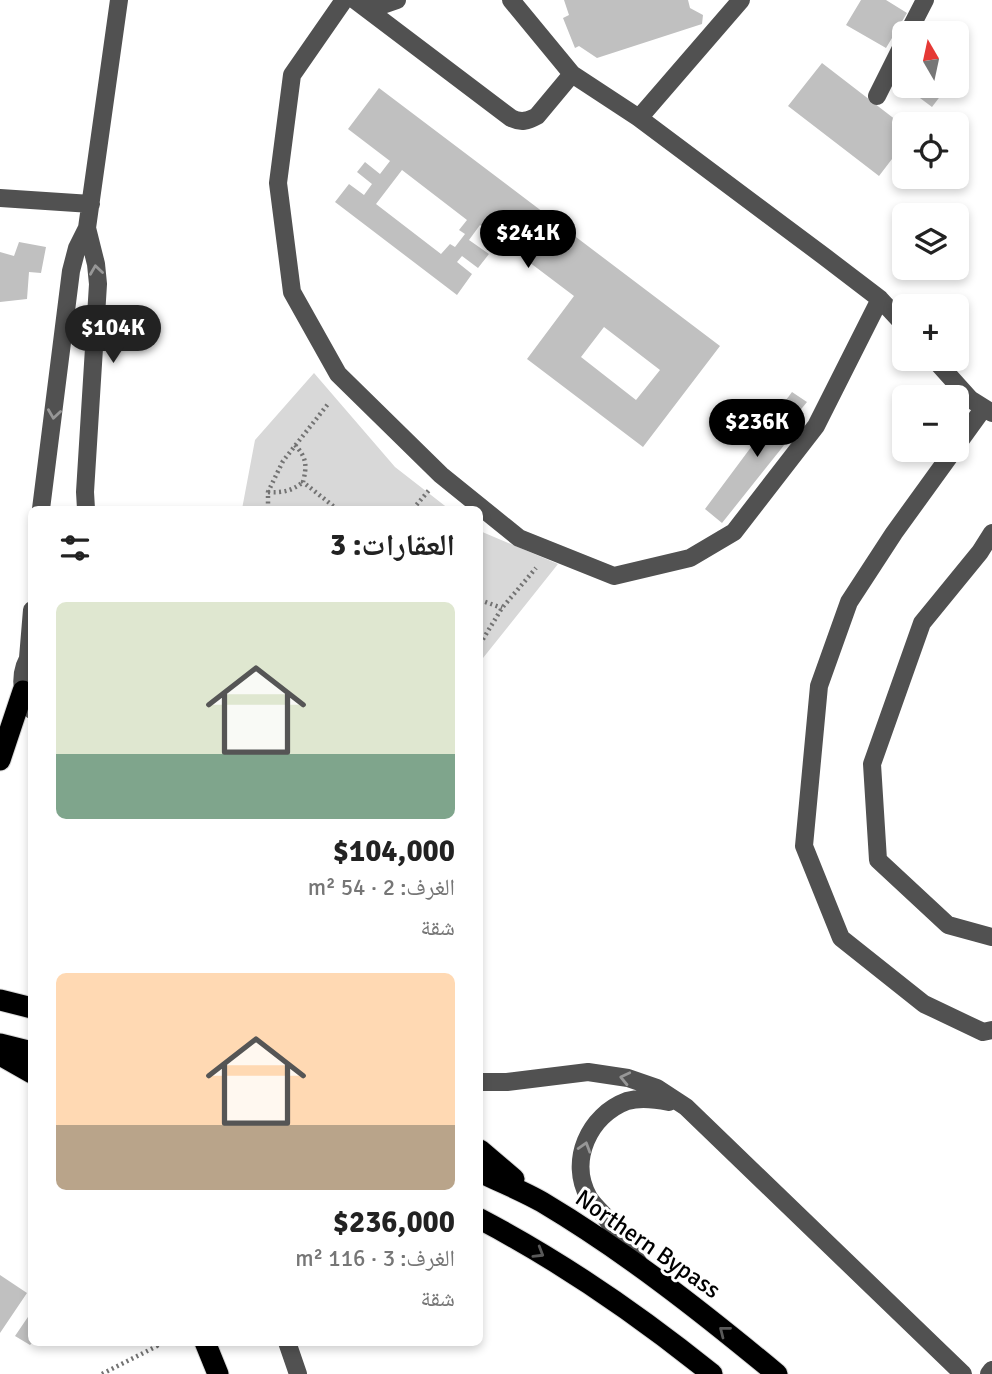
<!DOCTYPE html>
<html lang="ar">
<head>
<meta charset="utf-8">
<style>
  :root { --surface:#fff; --page:#f6f6f6; --text:#222; --muted:#767676; --accent:#000 }
  body { margin:0; font-family:Signika,"Noto Naskh Arabic",sans-serif; background:var(--page); color:var(--text); direction:rtl; height:100vh; display:flex; flex-direction:column; font-size:26px; white-space:nowrap }
  * { box-sizing:border-box; margin:0 }
  p { font-size:23px; color:var(--muted) }
  .icon { flex:none; width:38px; height:38px; fill:none; stroke:currentColor; stroke-width:2; stroke-linecap:round; stroke-linejoin:round }
  .map { position:relative; flex:1; overflow:hidden; direction:ltr }
  .sheet { position:absolute; left:28px; top:506px; width:455px; height:840px; display:flex; flex-direction:column; background:var(--surface); border-radius:10px; box-shadow:0 4px 10px #0003; direction:rtl }
  .sheet>* { flex:none }
  .needle { width:46px; rotate:351deg }
  .controls { position:absolute; left:892px; top:21px; display:grid; gap:14px }
  .controls a { display:grid; place-items:center; width:77px; height:77px; border-radius:10px; background:var(--surface); box-shadow:0 4px 10px #0003; font-size:35px }
  .price { position:absolute; translate:-50% -60px; padding:0 16px; border-radius:24px; background:var(--accent); color:#fff; font-size:23px; line-height:46px; filter:drop-shadow(0 2px 4px #0008) }
  .price::after { content:''; position:absolute; left:50%; top:42px; width:21px; height:16px; margin-left:-10px; background:inherit; clip-path:polygon(0 0,100% 0,50% 100%) }
  .price.on { background:#222; color:#fff }
  ul { padding:0; list-style:none }
  li { display:grid; align-content:center; gap:14px; height:371px; padding:0 28px }
  li span { display:grid; place-items:center; height:217px; border-radius:10px; color:#555 }
  li>.icon { margin-inline-start:auto }
  span .icon { width:126px; height:126px; fill:#fffc; stroke-width:1 }
  li b { font-size:30px }
  h2 { display:flex; justify-content:space-between; align-items:center; height:84px; padding:0 28px; font-size:30px }
  .map>svg:first-child { display:block }
  .green { fill:#d8d8d8 }
  .building { fill:#c0c0c0; fill-rule:evenodd }
  .lines { fill:none; stroke-linecap:round; stroke-linejoin:round }
  .highway-casing { stroke:#dbdbdb; stroke-width:23 }
  .path { stroke:#737373; stroke-width:4.5; stroke-dasharray:2 3.5; stroke-linecap:butt }
  .minor { stroke:#515151; stroke-width:18 }
  .highway { stroke:#000; stroke-width:21 }
  .oneway { stroke:#979797 }
  .oneway2 { stroke:#595959 }
  .labels { text-anchor:middle; dominant-baseline:central; stroke-width:6; stroke-linejoin:round; paint-order:stroke }
  .street-label { font-size:24px; fill:#000; stroke:#fff }
</style>
</head>
<body>
<div class="map">
<svg width="992" height="1374" viewBox="0 0 992 1374">
  <rect width="100%" height="100%" fill="#fff"/>
  <path class="green" d="M314,373l81,94 54,42h-207l13,-69z
    M480,531l78,33 -75,94h-3z"/>
  <path class="building" d="M564,0h124l2,8 13,7 -1,9 -105,34 -18,-12 -4,2 -12,-30 6,-3z
    M861,0h25l21,13 -21,35 -40,-23z
    M822,63l83,64v15l-26,34 -91,-70z
    M923,86h25l-16,21 -16,-12z
    M379,88l341,258 -77,101 -116,-88 47,-63 -94,-71 -11,15 20,14 -11,14 -16,-12 -5,6 15,12 -15,21 -122,-93 14,-18 15,11 8,-11 -15,-12 8,-10 15,12 10,-13 -42,-32zM402,170l65,50 -8,10 6,4 -10,13 -5,-3 -9,10 -65,-50zM604,327l56,43 -24,30 -55,-43z
    M19,242l27,5 -5,26 -12,-1 -2,27 -27,3v-50l14,4z
    M792,392l15,10 -18,22 8,5 -75,94 -17,-14z
    M0,1275l27,18 -27,40z
    M32,1311v32l-2,2 -15,-9z"/>
  <g class="lines">
    <defs>
      <path id="highway" d="M0,760l23,-69
        M0,1000l32,8
        M0,1044l32,8
        M0,1055l32,18
        M480,1150l34,29
        M480,1172c20,10 43,19 62,30 84,50 160,110 235,172
        M480,1219c82,43 160,97 232,155
        M205,1342l13,32"/>
    </defs>
    <use href="#highway" class="highway-casing"/>
    <path class="path" d="M295,445c12,13 12,21 8,37l34,27
      M268,492c14,1 24,-1 35,-10
      M268,509v-17l15,-31 45,-57
      M413,509l17,-20
      M480,600l22,8
      M480,644l22,-36 34,-40
      M102,1374l55,-28 1,-4"/>
    <path class="minor" d="M344,0l-52,75 -14,108 14,109 46,82 103,101 78,63 95,38 76,-18 44,-26 82,-106 64,-127
      M355,0l156,118c10,5 17,3 26,-2l35,-42
      M511,0l61,74 67,44 186,139 55,42 25,27
      M368,10l29,-10
      M908,33l17,-33
      M877,96l28,-56
      M639,118l102,-118
      M0,198l91,6
      M934,359l36,40 22,14
      M957,445l26,-36
      M954,450l-60,83 -45,69 -30,84 -15,160 37,92 83,66 59,28 9,-2
      M41,509l30,-238 6,-23 10,-20 32,-228
      M86,509l-1,-17 13,-208 -2,-20 -9,-36
      M992,533l-12,19 -58,71 -50,141 6,96 70,65 44,12
      M32,653c-13,16 -13,41 0,57
      M28,658l4,-48
      M480,1082h27l81,-10 40,6 29,10 29,19 277,267
      M638,1262c-12,-16 -23,-32 -35,-48 -5,-5 -10,-10 -14,-16 -21,-37 0,-83 38,-97 14,-4 28,-2 42,1
      M287,1342l11,32
      M989,1374l3,-4"/>
    <use href="#highway" class="highway"/>
  </g>
  <defs><path id="oneway-chevron" d="M-2-3.5L2.5 0L-2 3.5" fill="none" stroke-width="1.6" stroke-linecap="round" stroke-linejoin="round" transform="scale(1.75)"/></defs>
  <g class="oneway">
    <use href="#oneway-chevron" transform="translate(96 270) rotate(-98)"/>
    <use href="#oneway-chevron" transform="translate(54 414) rotate(98)"/>
    <use href="#oneway-chevron" transform="translate(625 1078) rotate(-167)"/>
    <use href="#oneway-chevron" transform="translate(585 1147) rotate(-73)"/>
  </g>
  <g class="oneway2">
    <use href="#oneway-chevron" transform="translate(539 1253) rotate(31)"/>
    <use href="#oneway-chevron" transform="translate(724 1331) rotate(-142)"/>
  </g>
  <g class="labels">
    <g class="street-label">
      <text transform="translate(648 1244) rotate(35)">Northern Bypass</text>
    </g>
  </g>
</svg>
<div class="controls">
<a><svg class="needle" viewBox="-14 -14 28 28"><path d="M0-13l5 13h-10z" fill="#e53935"/><path d="M0 13l5-13h-10z" fill="#767676"/></svg></a>
<a><svg class="icon" aria-label="locate" viewBox="0 0 24 24"><circle cx="12" cy="12" r="6"/><path d="M12 2v4M12 18v4M2 12h4M18 12h4"/></svg></a>
<a><svg class="icon" aria-label="layers" viewBox="0 0 24 24"><path d="M12 4l9 5-9 5-9-5zM3 14l9 5 9-5"/></svg></a>
<a>+</a>
<a>−</a>
</div>
<b class="price" style="left:528px;top:270px">$241K</b>
<b class="price on" style="left:113px;top:365px">$104K</b>
<b class="price" style="left:757px;top:459px">$236K</b>
<section class="sheet">
<h2>العقارات: 3<svg class="icon" aria-label="filters" viewBox="0 0 24 24"><path d="M4 7h16M4 17h16"/><circle cx="9" cy="7" r="2"/><circle cx="15" cy="17" r="2"/></svg></h2>
<ul>
<li><span style="background:linear-gradient(#dfe7d0 70%,#7fa58c 0)"><svg class="icon" aria-label="home" viewBox="0 0 24 24"><path d="M3 11l9-7 9 7M6 9v11h12V9"/></svg></span><div><b>$104,000</b><p>الغرف: 2 · 54 m²</p><p>شقة</p></div></li>
<li><span style="background:linear-gradient(#ffd9b3 70%,#b9a48a 0)"><svg class="icon" aria-label="home" viewBox="0 0 24 24"><path d="M3 11l9-7 9 7M6 9v11h12V9"/></svg></span><div><b>$236,000</b><p>الغرف: 3 · 116 m²</p><p>شقة</p></div></li>
</ul>
</section>
</div>
</body>
</html>
